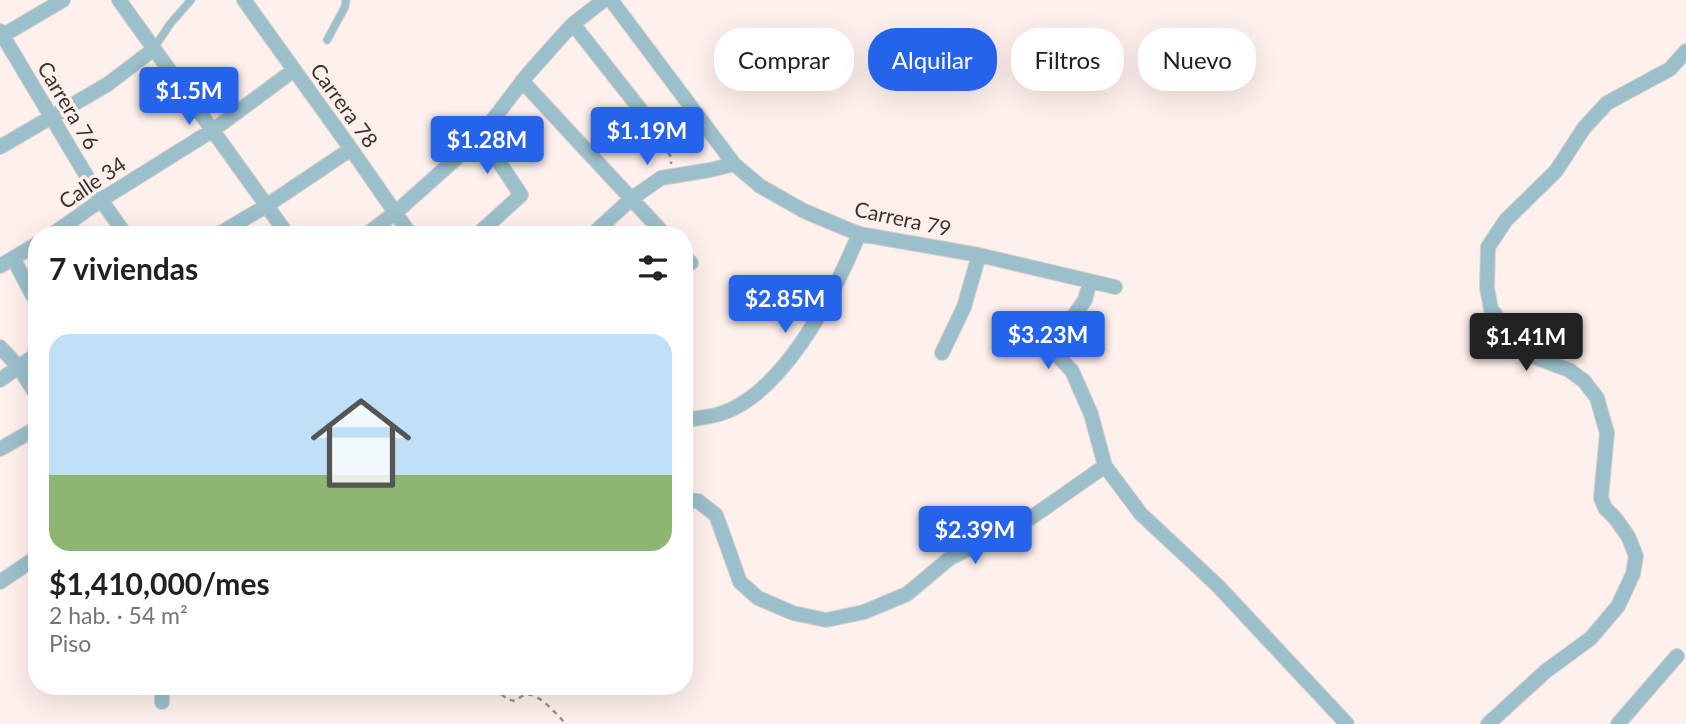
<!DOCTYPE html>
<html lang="es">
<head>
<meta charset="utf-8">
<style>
  :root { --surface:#fff; --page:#f2f2f2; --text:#202124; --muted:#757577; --line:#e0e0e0; --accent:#2563eb }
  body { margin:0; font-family:Lato,sans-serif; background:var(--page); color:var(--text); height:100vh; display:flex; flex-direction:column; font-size:26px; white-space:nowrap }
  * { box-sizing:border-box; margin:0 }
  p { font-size:23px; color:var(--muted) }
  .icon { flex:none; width:38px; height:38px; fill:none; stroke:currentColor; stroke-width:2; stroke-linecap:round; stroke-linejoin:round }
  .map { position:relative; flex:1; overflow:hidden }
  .sheet { position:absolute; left:28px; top:226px; width:665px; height:469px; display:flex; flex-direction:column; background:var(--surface); border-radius:28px; box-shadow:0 7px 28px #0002 }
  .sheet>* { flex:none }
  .hud { position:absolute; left:714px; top:28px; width:665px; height:63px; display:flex; gap:14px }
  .price { position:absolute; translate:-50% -60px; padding:0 16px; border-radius:7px; background:var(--accent); color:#fff; font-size:23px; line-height:46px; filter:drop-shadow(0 2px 4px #0008) }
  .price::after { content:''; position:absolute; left:50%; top:42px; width:21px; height:16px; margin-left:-10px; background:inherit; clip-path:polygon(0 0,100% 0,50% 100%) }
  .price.selected { background:#222; color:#fff }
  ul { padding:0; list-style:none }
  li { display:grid; align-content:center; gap:14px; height:371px; padding:0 21px }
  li+li { border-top:2px solid var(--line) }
  li span { display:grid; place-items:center; height:217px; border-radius:21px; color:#555 }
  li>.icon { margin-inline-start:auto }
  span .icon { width:126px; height:126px; fill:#fffc; stroke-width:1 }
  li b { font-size:30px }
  h2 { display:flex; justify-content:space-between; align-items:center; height:84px; padding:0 21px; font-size:30px }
  .tag { padding:0 24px; border-radius:28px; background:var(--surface); box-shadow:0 7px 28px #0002; font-size:24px; line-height:63px }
  .tag.selected { background:var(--accent); color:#fff }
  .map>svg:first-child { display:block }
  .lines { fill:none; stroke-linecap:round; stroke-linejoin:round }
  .lane-casing { stroke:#dacecb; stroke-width:9 }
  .street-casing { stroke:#dacecb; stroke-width:16 }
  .path { stroke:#9c918f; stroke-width:2.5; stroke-dasharray:5 5; stroke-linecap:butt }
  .lane { stroke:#9bbfcb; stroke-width:7 }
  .street { stroke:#9bbfcb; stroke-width:14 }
  .labels { text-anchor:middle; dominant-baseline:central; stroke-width:7; stroke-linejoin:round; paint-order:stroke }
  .street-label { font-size:21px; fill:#3b3230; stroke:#fdf0ed }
</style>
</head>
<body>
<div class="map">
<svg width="1686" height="724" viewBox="0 0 1686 724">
  <rect width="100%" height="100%" fill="#fdf0ed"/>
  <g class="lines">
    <defs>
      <path id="lane" d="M327,40l18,-33 1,-7
        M154,48l16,-24 21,-24"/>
      <path id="street" d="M119,0l168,234
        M244,0l107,149 59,85
        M611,0l123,164 26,22 44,25 55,23 120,21 136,32
        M573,24l78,99
        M0,31l101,169 24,34
        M0,37l63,-37
        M522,81l142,153
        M0,147l108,-63 46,-35
        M53,234l48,-34 112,-70 81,-60
        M219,234l47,-28 85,-57
        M367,234l28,-21 84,-75 49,-64 33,-37 12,-13 31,-24
        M478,234l43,-39 -20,-30 -22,-27
        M593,234l38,-35 30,-21 49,-8 24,-6
        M684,256l7,7
        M13,258l20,38
        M0,266l37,-22
        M1090,281l-5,19 -32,45v5l4,5 15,16 19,43 14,52 36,48 77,72 129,138
        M0,347l19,20 18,29
        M942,353l22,-46 15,-52
        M0,380l37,-26
        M684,418c10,2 17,0 27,-2 69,-13 123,-122 148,-182
        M0,449l37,-21
        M684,500l14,1 18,14 24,67 18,16 35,15 33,7 38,-8 43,-18 43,-36 82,-41 73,-51
        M0,582l37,-25
        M162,686v16
        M1488,724l58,-53 45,-33 27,-32 15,-32 3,-18 -8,-20 -13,-18 -10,-10 -4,-10 6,-65 -10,-35 -13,-17 -15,-11 -32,-12 -22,-16 -24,-33 -4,-21 1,-41 18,-27 50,-49 28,-43 23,-25 63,-34 16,-18
        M1618,724l59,-68"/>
    </defs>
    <use href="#lane" class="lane-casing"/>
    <use href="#street" class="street-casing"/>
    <path class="path" d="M658,135l13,22v7
      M496,686c5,9 9,13 19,15 3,-2 6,-5 10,-6 13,-4 32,20 41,29"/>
    <use href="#lane" class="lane"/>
    <use href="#street" class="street"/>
  </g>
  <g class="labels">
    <g class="street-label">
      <text transform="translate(69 105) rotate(59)">Carrera 76</text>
      <text transform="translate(345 105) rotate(54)">Carrera 78</text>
      <text transform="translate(92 182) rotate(-34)">Calle 34</text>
      <text transform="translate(903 218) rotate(12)">Carrera 79</text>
    </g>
  </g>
</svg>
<b class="price" style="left:189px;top:127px">$1.5M</b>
<b class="price" style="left:647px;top:167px">$1.19M</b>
<b class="price" style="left:487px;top:176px">$1.28M</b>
<b class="price" style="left:785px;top:335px">$2.85M</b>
<b class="price" style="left:1048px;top:371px">$3.23M</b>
<b class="price selected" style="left:1526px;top:373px">$1.41M</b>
<b class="price" style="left:975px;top:566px">$2.39M</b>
<div class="hud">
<a class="tag">Comprar</a>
<a class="tag selected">Alquilar</a>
<a class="tag">Filtros</a>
<a class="tag">Nuevo</a>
</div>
<section class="sheet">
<h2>7 viviendas<svg class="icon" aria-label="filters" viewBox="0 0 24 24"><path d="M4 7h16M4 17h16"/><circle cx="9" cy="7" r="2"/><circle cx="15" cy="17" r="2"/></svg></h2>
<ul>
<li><span style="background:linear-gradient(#bfe0f5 65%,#8fb573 0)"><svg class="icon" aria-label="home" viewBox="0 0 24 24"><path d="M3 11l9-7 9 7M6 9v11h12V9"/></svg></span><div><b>$1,410,000/mes</b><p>2 hab. · 54 m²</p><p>Piso</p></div></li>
</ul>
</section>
</div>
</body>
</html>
